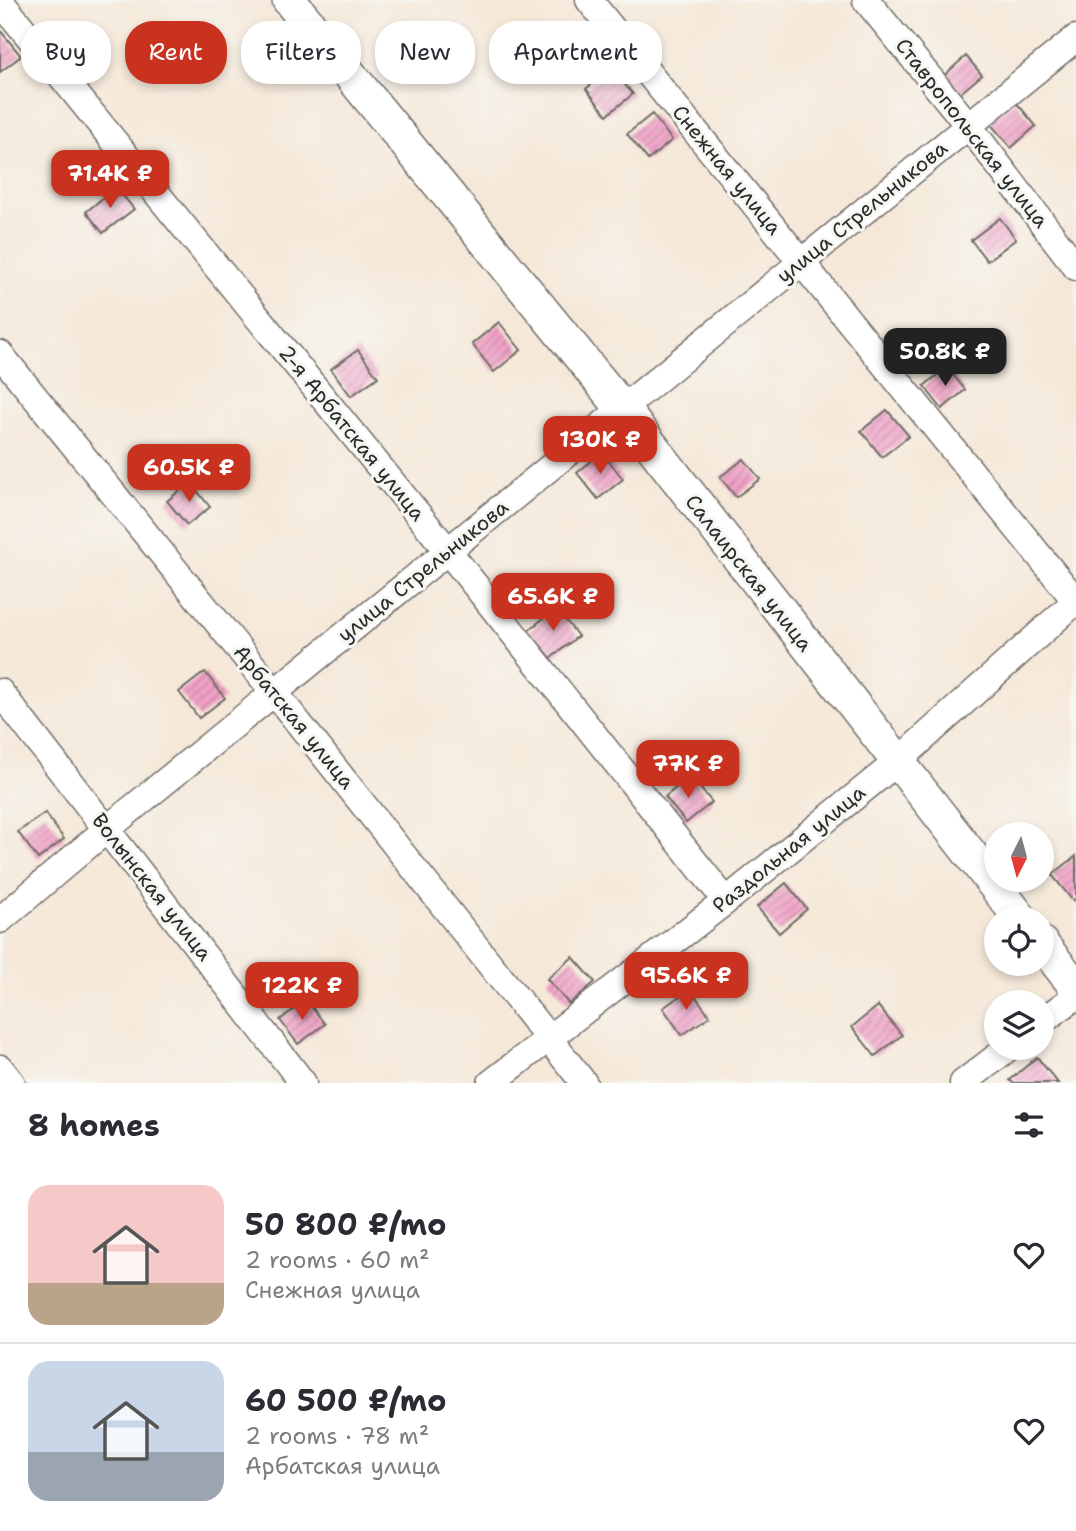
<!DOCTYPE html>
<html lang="en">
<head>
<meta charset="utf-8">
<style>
  :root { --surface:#fff; --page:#f7f7f7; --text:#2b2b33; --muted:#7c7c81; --line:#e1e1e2; --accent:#c8321e }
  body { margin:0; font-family:"Shantell Sans",sans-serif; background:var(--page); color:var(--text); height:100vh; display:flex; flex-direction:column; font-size:26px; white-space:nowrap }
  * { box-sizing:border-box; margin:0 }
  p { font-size:23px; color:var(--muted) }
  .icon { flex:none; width:38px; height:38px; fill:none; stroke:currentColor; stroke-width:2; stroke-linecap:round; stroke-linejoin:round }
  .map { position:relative; height:1083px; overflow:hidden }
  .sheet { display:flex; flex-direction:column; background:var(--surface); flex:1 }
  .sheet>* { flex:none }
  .top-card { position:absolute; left:21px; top:21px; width:700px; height:63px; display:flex; gap:14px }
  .needle { width:46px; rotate:186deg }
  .fabs { position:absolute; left:984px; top:822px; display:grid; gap:14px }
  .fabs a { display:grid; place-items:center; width:70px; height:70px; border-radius:50%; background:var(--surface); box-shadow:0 4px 10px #0003; font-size:35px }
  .price { position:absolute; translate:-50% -60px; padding:0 16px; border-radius:14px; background:var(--accent); color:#fff; font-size:23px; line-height:46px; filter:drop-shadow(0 2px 4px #0008) }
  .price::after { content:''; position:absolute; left:50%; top:42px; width:21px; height:16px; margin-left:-10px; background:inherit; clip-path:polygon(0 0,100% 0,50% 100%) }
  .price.current { background:#222; color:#fff }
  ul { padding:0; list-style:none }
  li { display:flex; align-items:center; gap:21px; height:175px; padding:0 28px }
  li+li { border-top:2px solid var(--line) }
  li span { display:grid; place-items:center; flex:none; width:196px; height:140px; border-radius:21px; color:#555 }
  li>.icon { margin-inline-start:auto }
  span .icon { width:84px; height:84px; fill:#fffc; stroke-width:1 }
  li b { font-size:30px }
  h2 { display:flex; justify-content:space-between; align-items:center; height:84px; padding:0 28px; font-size:30px }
  .chip { padding:0 24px; border-radius:28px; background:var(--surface); box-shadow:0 4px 10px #0003; font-size:24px; line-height:63px }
  .chip.current { background:var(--accent); color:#fff }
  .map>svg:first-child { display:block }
  .building { fill:url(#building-hatch) }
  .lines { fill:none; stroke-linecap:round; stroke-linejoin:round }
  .minor-casing { stroke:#726d68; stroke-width:29 }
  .tertiary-casing { stroke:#726d68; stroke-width:36 }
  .minor { stroke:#fff; stroke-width:26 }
  .tertiary { stroke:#fff; stroke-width:33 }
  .labels { text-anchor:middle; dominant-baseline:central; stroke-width:6; stroke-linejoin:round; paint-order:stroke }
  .street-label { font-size:21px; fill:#2b2b2b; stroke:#f6f6f2 }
</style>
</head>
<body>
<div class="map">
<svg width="1076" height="1083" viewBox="0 0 1076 1083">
  <defs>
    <pattern id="building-hatch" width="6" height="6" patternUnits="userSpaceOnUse" patternTransform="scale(1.75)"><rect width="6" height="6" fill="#f1a2c7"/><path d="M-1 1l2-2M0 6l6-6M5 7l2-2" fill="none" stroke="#c384a2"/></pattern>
  </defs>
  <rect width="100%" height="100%" fill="#f6f6f2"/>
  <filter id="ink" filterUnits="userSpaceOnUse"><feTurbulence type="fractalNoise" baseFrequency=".0143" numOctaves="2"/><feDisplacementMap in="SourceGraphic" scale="14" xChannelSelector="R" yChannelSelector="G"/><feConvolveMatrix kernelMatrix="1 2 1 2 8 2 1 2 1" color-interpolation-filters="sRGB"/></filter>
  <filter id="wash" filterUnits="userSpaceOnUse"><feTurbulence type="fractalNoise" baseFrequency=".00686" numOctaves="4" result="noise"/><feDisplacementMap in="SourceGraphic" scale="28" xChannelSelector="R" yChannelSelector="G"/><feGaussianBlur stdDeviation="1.57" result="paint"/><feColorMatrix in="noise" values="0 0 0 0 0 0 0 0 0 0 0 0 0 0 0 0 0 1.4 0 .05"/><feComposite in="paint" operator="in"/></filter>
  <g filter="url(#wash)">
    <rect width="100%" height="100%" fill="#f5e8d8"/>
    <g id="blocks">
      <path class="building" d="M0,30l21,26 -21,16z
        M966,56l16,19 -25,21 -16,-18z
        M611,68l22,26 -26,21 -21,-26z
        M1015,101l21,25 -25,22 -22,-26z
        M652,114l20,26 -24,20 -21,-26z
        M116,187l18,22 -31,24 -17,-21z
        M1000,218l16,21 -29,22 -16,-21z
        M499,322l22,28 -27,22 -22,-28z
        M358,350l20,27 -27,19 -20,-27z
        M947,367l18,23 -23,19 -18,-23z
        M887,410l22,26 -27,21 -21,-26z
        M602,452l21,27 -25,20 -21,-26z
        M744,459l16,20 -24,18 -16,-20z
        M190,482l20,25 -23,18 -20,-24z
        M556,608l22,28 -27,22 -23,-27z
        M205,672l20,26 -26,20 -20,-26z
        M690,776l22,26 -26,21 -21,-26z
        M45,813l19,26 -26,20 -20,-27z
        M1076,856v42l-3,3 -21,-26z
        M786,883l21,26 -28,24 -22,-26z
        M573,957l22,25 -26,22 -22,-25z
        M690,989l20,27 -28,19 -19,-27z
        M306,1000l19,24 -27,20 -18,-24z
        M878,1006l24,29 -27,21 -23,-29z
        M1037,1057l21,26h-45l-3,-3z"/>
    </g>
  </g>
  <g filter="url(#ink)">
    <use href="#blocks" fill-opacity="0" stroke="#726d68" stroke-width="2"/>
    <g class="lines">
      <defs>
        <path id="minor" d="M589,0l487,601
          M866,0l102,125 108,142
          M0,1l448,550 278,350
          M0,354l274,338 310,391
          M0,692l303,391
          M0,920l107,-91 969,-791
          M1041,1022l35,-26
          M0,1068l12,15
          M491,1083l235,-182 170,-138 180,-162
          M963,1083l45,-35"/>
        <path id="tertiary" d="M289,0l333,408 399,511
          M1041,943l35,44"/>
      </defs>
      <use href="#minor" class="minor-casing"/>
      <use href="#tertiary" class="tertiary-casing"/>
      <use href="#minor" class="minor"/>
      <use href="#tertiary" class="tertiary"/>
    </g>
  </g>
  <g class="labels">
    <g class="street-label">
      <text transform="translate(972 133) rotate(52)">Ставропольская улица</text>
      <text transform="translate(727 170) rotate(51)">Снежная улица</text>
      <text transform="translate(862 212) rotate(-39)">улица Стрельникова</text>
      <text transform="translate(352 433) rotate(51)">2-я Арбатская улица</text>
      <text transform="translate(423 571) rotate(-39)">улица Стрельникова</text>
      <text transform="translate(749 573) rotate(52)">Салаирская улица</text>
      <text transform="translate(294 717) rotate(51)">Арбатская улица</text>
      <text transform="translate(789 849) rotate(-39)">Раздольная улица</text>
      <text transform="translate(152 887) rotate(52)">Волынская улица</text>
    </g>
  </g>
</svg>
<div class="fabs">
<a><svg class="needle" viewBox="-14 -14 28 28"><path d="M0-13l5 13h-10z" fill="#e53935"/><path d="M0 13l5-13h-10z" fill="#7c7c81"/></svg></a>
<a><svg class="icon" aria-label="locate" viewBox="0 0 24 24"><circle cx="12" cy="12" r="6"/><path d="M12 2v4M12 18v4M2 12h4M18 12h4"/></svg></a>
<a><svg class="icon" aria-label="layers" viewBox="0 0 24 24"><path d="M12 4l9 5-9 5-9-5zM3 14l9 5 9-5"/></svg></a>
</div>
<b class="price" style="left:110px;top:210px">71.4K ₽</b>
<b class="price current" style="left:945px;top:388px">50.8K ₽</b>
<b class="price" style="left:600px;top:476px">130K ₽</b>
<b class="price" style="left:189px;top:504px">60.5K ₽</b>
<b class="price" style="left:553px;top:633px">65.6K ₽</b>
<b class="price" style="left:688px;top:800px">77K ₽</b>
<b class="price" style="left:686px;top:1012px">95.6K ₽</b>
<b class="price" style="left:302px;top:1022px">122K ₽</b>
<div class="top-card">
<a class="chip">Buy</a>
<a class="chip current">Rent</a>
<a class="chip">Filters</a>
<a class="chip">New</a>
<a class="chip">Apartment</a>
</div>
</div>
<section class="sheet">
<h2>8 homes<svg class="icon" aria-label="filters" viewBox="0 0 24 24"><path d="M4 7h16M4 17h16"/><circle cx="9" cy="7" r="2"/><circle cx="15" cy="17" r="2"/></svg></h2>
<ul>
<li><span style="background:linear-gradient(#f6c9c9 70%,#b9a48a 0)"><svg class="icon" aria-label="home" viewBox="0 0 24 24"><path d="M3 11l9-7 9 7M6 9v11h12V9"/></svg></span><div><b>50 800 ₽/mo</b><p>2 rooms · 60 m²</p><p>Снежная улица</p></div><svg class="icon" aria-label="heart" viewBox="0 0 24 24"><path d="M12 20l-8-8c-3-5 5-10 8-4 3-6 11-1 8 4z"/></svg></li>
<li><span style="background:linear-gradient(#c9d6e8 65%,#9aa5b1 0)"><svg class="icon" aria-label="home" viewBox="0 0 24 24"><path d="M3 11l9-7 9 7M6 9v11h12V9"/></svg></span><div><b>60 500 ₽/mo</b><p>2 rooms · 78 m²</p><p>Арбатская улица</p></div><svg class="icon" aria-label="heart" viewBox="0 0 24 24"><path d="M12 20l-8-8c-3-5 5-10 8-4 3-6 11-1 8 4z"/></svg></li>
</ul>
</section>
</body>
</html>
